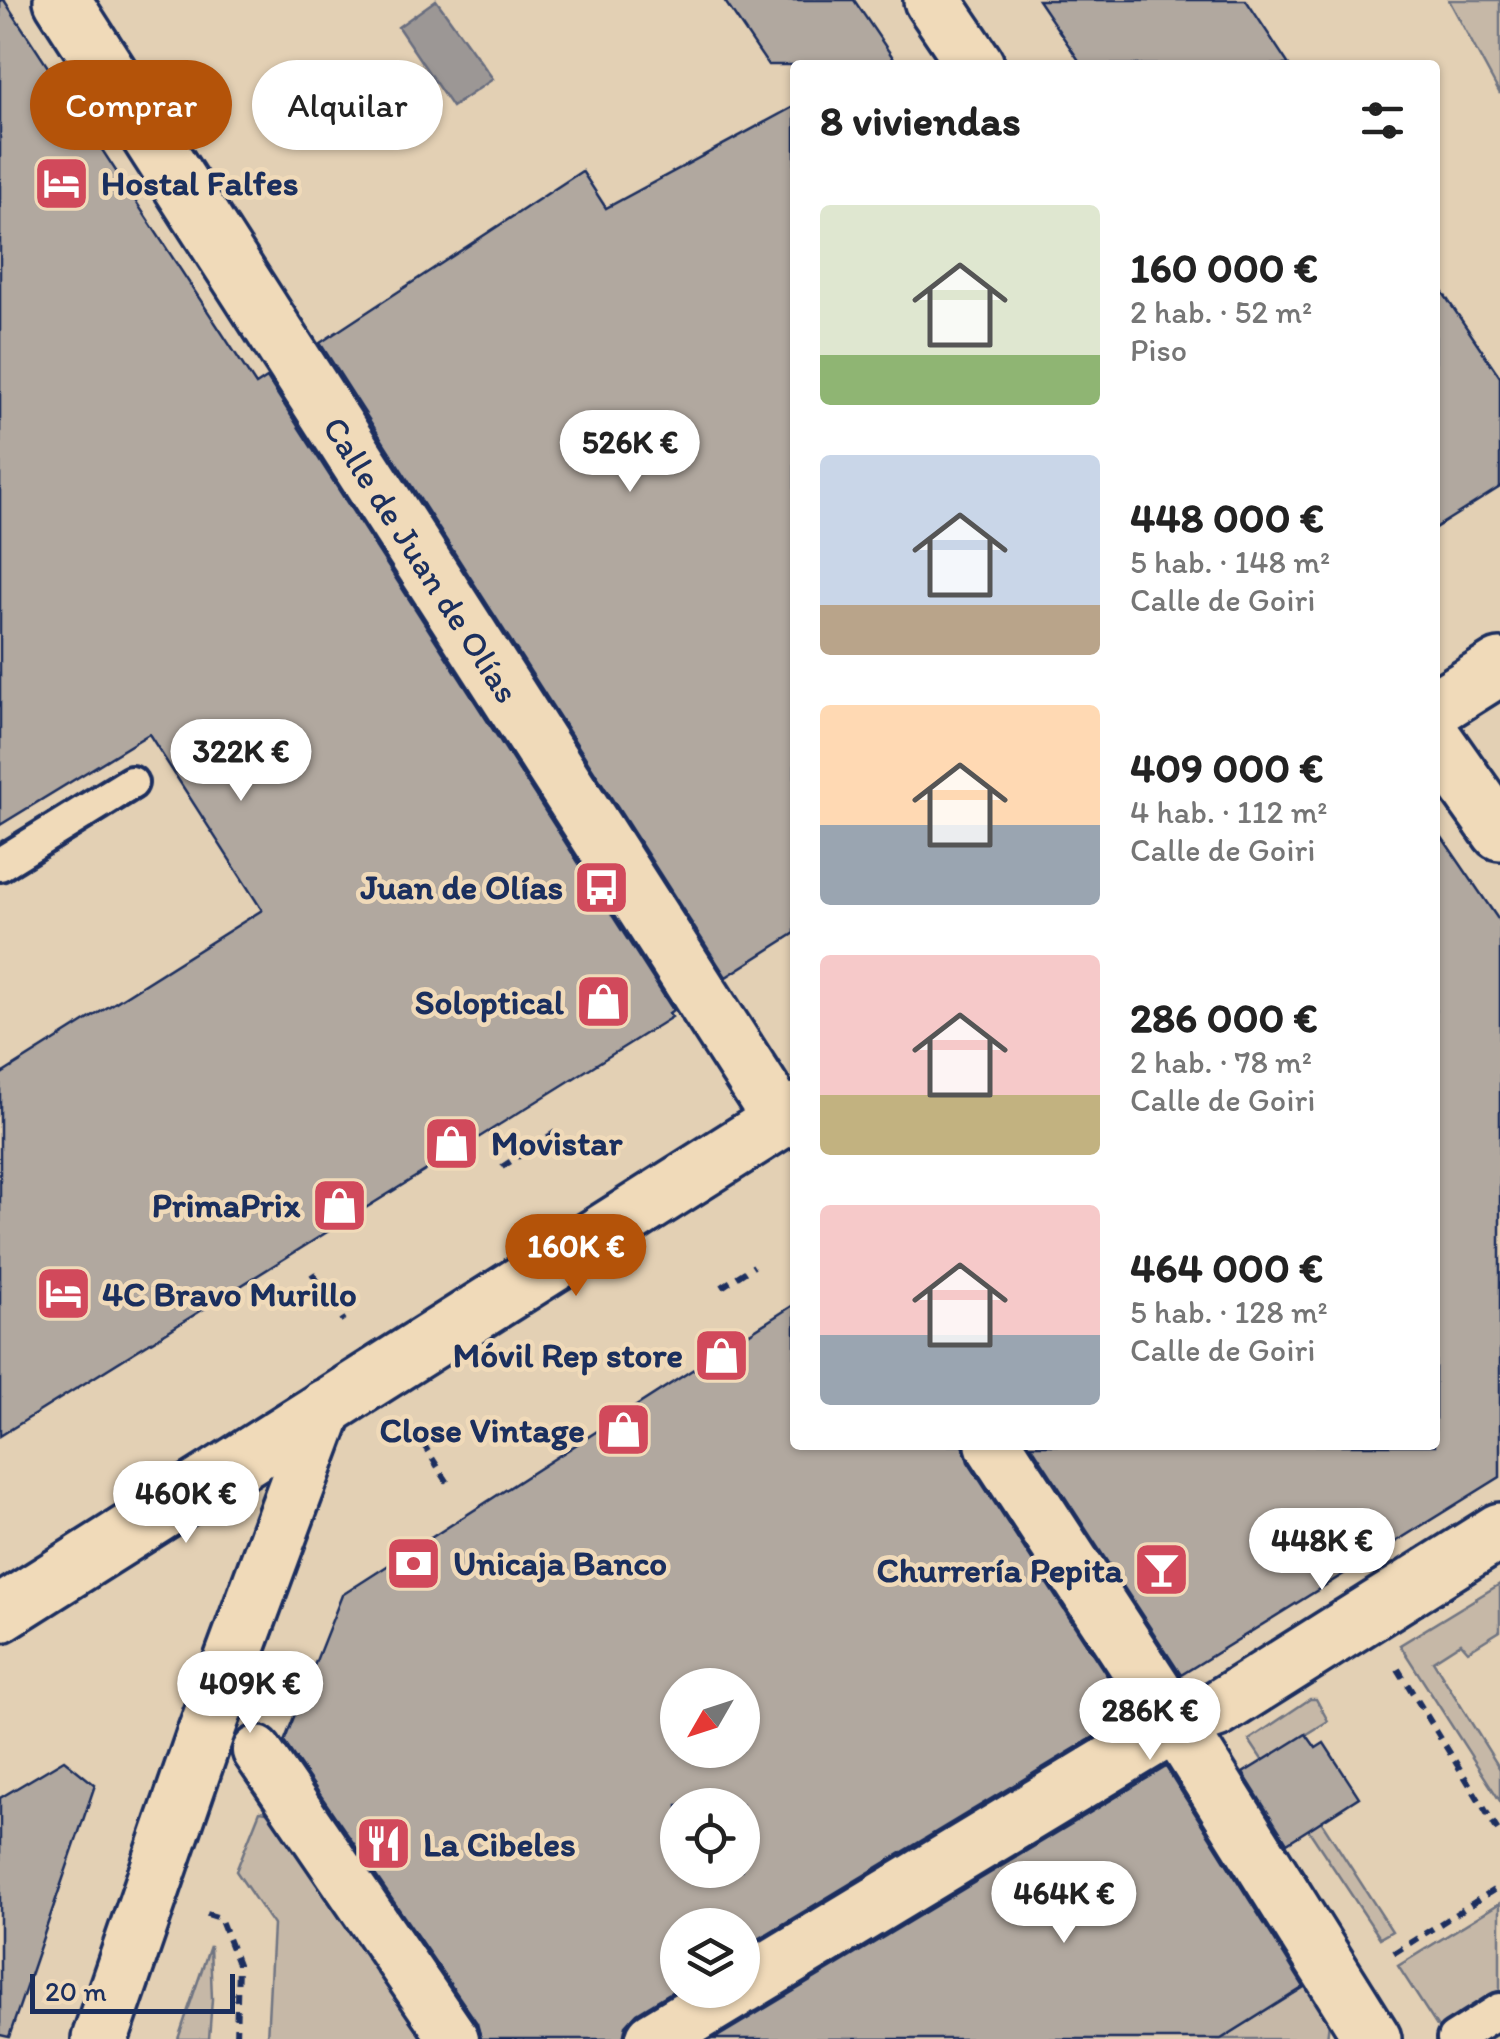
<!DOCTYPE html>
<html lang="es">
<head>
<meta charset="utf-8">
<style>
  :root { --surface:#fff; --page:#f6f6f6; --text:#222; --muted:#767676; --accent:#b45309 }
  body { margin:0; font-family:Itim,sans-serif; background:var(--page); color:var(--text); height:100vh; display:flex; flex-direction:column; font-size:38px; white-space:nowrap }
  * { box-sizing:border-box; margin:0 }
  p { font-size:32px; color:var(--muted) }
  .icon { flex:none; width:55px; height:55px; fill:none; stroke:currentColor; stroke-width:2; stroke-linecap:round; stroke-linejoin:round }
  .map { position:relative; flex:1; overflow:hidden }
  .sheet { position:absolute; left:790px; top:60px; width:650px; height:1390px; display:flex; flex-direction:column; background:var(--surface); border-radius:10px; box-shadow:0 2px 8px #0004 }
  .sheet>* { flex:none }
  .guide { position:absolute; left:30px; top:60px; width:610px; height:90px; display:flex; gap:20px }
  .needle { width:65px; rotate:231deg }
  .tools { position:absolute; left:660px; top:1668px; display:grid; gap:20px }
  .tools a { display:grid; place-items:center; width:100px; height:100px; border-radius:50%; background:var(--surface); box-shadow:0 2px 8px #0004; font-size:50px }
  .scale { position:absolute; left:30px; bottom:25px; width:205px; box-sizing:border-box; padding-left:10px; border:5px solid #1b2f5e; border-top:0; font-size:28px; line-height:35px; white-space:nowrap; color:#1b2f5e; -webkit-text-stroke:8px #f0dab9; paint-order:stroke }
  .price { position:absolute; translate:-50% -85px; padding:0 22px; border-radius:35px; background:#fff; color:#222; font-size:32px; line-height:65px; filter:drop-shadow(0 2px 5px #0008) }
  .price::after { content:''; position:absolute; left:50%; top:60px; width:30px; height:22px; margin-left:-15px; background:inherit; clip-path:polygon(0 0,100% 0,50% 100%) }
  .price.selected { background:var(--accent); color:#fff }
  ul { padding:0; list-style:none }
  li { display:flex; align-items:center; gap:30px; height:250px; padding:0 30px }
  li span { display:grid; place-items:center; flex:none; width:280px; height:200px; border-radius:10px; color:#555 }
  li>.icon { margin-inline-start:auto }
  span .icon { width:120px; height:120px; fill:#fffc; stroke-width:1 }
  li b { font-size:42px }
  h2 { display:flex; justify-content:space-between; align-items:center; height:120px; padding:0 30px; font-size:42px }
  .chip { padding:0 35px; border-radius:45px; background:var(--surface); box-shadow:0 2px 8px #0004; font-size:35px; line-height:90px }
  .chip.selected { background:var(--accent); color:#fff }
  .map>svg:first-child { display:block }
  .green { fill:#c6b8a7; stroke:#707482; stroke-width:2.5 }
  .water { fill:#9c9795; stroke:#686d7f; stroke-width:2.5 }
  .building { fill:#b1a89f; stroke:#1b2f5e; stroke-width:2.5; fill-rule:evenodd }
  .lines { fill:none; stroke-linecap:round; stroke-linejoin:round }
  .service-casing { stroke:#1b2f5e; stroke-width:40 }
  .pedestrian-casing { stroke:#1b2f5e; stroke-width:55 }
  .minor-casing { stroke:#1b2f5e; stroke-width:62 }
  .tertiary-casing { stroke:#1b2f5e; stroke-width:62 }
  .secondary-casing { stroke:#1b2f5e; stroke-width:62 }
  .path { stroke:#1b2f5e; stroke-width:6; stroke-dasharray:10 8; stroke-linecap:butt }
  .service { stroke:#f0dab9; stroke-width:32 }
  .pedestrian { stroke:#f0dab9; stroke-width:48 }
  .minor { stroke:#f0dab9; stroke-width:55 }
  .tertiary { stroke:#f0dab9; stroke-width:55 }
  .secondary { stroke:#f0dab9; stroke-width:55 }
  .labels { text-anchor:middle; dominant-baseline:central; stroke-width:9; stroke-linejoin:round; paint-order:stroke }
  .poi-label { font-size:35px; font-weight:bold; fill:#1b2f5e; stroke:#f0dab9; text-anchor:end }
  .street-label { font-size:35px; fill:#1b2f5e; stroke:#f0dab9 }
</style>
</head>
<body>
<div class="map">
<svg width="1500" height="2039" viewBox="0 0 1500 2039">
  <rect width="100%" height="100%" fill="#e3d0b4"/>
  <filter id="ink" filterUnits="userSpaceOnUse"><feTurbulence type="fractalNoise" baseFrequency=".01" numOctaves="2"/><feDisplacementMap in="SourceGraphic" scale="20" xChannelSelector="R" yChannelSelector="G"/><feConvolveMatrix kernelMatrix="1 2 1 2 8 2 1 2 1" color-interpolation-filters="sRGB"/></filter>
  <g filter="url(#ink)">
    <path class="green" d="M1449,0h51v94z
      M1500,1584v47l-32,20 -7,-8 -28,18 67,108v32l-100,-156z
      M1310,1699h6l12,22 -51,32 115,178 -12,7 -131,-198z
      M260,1811l19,3 155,225h-167l6,-114 -37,-54z
      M1500,1903v87l-62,38 -40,-62z
      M210,1946l2,53 -3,40h-31z
      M1306,1986l23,36 -2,17h-106z"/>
    <path class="water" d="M436,0l57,79 -41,28 -54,-80z"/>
    <path class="building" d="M0,0h4l252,385 11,-7 406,632 -4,3 3,4 -672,419v-361l262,-165 -113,-176 -149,91z
      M724,0h130l44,65h-130z
      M1038,0h208l43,65h-207z
      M795,106v827l-69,44 -406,-634 262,-172 24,37z
      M1435,281l65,96v110l-65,41z
      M1435,827l65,95v555l-319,198 -150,-230h404z
      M795,1304v141h168l5,17 164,252 -390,235v-24h-64v63l-41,25 -11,12 -3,14h-142l-4,-16 -193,-281 58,-147zM678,1685h64v65h-64zM678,1805h64v65h-64z
      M1306,1734l10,14 8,-5 35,54 -72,46 -44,-70z
      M64,1760l31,25 -86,252 -9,-2v-237z
      M1166,1767l138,220 -83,52h-507z"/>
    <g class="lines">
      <defs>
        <path id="service" d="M0,864l131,-81
          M1454,2039l46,-29"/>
        <path id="pedestrian" d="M257,1751l197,288"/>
        <path id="minor" d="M1435,740l65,92
          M994,1445l182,279 197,315
          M742,1986l434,-262 40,-14 284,-179
          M654,2039l81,-49"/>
        <path id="tertiary" d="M100,2039l105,-305 121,-327"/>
        <g id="secondary">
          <path id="s1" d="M62,0l719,1120"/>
          <path d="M932,0l44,65"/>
          <path d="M1435,708l65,-41"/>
          <path d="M0,1614l795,-503"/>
        </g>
      </defs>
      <use href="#service" class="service-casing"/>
      <use href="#pedestrian" class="pedestrian-casing"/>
      <use href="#minor" class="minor-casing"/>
      <use href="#tertiary" class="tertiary-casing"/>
      <use href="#secondary" class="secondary-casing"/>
      <path class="path" d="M502,1167l55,-36
        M312,1273l32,48
        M722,1287l32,-21
        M413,1428l37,58
        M1398,1669l102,165
        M207,1914l13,4 18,46 -2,75
        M1394,1953l106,-67"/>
      <use href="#service" class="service"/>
      <use href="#pedestrian" class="pedestrian"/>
      <use href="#minor" class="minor"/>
      <use href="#tertiary" class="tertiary"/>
      <use href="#secondary" class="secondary"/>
    </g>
  </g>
  <defs>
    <symbol id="hotel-square" viewBox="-11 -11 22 22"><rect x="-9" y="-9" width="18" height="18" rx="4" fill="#d1495b" stroke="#f0dab9"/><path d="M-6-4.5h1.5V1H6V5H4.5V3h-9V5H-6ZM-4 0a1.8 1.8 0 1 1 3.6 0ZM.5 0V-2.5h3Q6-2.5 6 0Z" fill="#fff"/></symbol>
    <symbol id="bus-square" viewBox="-11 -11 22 22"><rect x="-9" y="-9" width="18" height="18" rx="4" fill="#d1495b" stroke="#f0dab9"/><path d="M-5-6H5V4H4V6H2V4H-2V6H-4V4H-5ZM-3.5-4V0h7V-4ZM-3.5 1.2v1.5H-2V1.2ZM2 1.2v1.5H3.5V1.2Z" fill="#fff"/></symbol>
    <symbol id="shop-square" viewBox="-11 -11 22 22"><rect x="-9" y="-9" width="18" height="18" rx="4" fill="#d1495b" stroke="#f0dab9"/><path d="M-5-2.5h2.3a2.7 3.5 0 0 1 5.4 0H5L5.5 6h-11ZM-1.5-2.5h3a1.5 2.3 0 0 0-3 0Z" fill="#fff"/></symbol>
    <symbol id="bank-square" viewBox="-11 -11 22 22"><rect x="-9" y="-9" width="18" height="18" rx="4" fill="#d1495b" stroke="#f0dab9"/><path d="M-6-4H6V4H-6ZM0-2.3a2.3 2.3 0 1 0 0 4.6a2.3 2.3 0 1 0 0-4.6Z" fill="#fff"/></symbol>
    <symbol id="bar-square" viewBox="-11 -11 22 22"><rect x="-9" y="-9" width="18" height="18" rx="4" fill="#d1495b" stroke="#f0dab9"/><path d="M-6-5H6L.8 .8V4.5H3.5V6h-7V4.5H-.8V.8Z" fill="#fff"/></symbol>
    <symbol id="restaurant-square" viewBox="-11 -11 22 22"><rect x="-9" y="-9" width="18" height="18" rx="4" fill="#d1495b" stroke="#f0dab9"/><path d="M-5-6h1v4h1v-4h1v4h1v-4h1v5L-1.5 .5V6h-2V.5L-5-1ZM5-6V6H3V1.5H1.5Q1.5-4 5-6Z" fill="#fff"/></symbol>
  </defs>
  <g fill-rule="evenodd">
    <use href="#hotel-square" x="30" y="152" width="63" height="63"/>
    <use href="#bus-square" x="570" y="856" width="63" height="63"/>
    <use href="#shop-square" x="572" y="970" width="63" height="63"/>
    <use href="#shop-square" x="420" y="1112" width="63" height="63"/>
    <use href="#shop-square" x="308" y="1174" width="63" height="63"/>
    <use href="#hotel-square" x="32" y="1262" width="63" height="63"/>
    <use href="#shop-square" x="690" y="1324" width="63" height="63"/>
    <use href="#shop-square" x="592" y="1398" width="63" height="63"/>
    <use href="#bank-square" x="382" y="1532" width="63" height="63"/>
    <use href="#bar-square" x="1130" y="1538" width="63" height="63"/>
    <use href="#restaurant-square" x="352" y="1812" width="63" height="63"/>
  </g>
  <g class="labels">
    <g class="poi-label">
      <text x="101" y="183" text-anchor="start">Hostal Falfes</text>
      <text x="563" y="887">Juan de Olías</text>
      <text x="564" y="1002">Soloptical</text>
      <text x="491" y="1143" text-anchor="start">Movistar</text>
      <text x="300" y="1205">PrimaPrix</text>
      <text x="102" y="1294" text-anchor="start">4C Bravo Murillo</text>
      <text x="683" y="1355">Móvil Rep store</text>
      <text x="585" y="1430">Close Vintage</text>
      <text x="453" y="1563" text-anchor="start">Unicaja Banco</text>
      <text x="1123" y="1570">Churrería Pepita</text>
      <text x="423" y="1844" text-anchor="start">La Cibeles</text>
    </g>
    <g class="street-label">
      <text stroke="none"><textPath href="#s1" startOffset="665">Calle de Juan de Olías</textPath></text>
    </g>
  </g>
</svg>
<div class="tools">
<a><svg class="needle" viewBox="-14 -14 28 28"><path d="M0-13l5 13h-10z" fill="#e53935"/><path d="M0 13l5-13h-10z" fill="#767676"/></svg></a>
<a><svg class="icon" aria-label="locate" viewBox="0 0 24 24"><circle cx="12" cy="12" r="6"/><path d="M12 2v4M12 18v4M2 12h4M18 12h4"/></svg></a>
<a><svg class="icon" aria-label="layers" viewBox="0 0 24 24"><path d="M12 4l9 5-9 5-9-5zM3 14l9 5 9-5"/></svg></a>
</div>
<div class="scale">20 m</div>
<b class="price" style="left:630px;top:495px">526K €</b>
<b class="price" style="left:241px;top:804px">322K €</b>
<b class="price selected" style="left:576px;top:1299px">160K €</b>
<b class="price" style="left:186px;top:1546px">460K €</b>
<b class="price" style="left:1322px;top:1593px">448K €</b>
<b class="price" style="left:250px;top:1736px">409K €</b>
<b class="price" style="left:1150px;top:1763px">286K €</b>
<b class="price" style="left:1064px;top:1946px">464K €</b>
<div class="guide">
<a class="chip selected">Comprar</a>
<a class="chip">Alquilar</a>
</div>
<section class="sheet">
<h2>8 viviendas<svg class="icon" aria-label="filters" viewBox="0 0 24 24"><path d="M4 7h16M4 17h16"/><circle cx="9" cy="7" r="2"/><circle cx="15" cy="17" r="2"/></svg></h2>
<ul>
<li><span style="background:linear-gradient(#dfe7d0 75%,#8fb573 0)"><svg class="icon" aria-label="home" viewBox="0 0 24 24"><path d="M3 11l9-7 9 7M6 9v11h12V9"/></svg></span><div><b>160 000 €</b><p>2 hab. · 52 m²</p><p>Piso</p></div></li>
<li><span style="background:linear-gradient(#c9d6e8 75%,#b9a48a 0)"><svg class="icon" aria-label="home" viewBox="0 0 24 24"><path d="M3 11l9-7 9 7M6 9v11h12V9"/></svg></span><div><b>448 000 €</b><p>5 hab. · 148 m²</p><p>Calle de Goiri</p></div></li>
<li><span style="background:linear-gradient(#ffd9b3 60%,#9aa5b1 0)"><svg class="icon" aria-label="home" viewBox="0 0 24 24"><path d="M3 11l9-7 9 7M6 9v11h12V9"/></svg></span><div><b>409 000 €</b><p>4 hab. · 112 m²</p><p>Calle de Goiri</p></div></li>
<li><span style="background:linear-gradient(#f6c9c9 70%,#c2b280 0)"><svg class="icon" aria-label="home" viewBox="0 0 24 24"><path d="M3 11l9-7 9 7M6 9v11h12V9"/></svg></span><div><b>286 000 €</b><p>2 hab. · 78 m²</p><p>Calle de Goiri</p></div></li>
<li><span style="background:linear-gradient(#f6c9c9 65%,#9aa5b1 0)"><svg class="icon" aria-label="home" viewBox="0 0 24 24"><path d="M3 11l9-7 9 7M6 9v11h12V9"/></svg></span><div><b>464 000 €</b><p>5 hab. · 128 m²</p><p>Calle de Goiri</p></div></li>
</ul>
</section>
</div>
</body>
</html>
